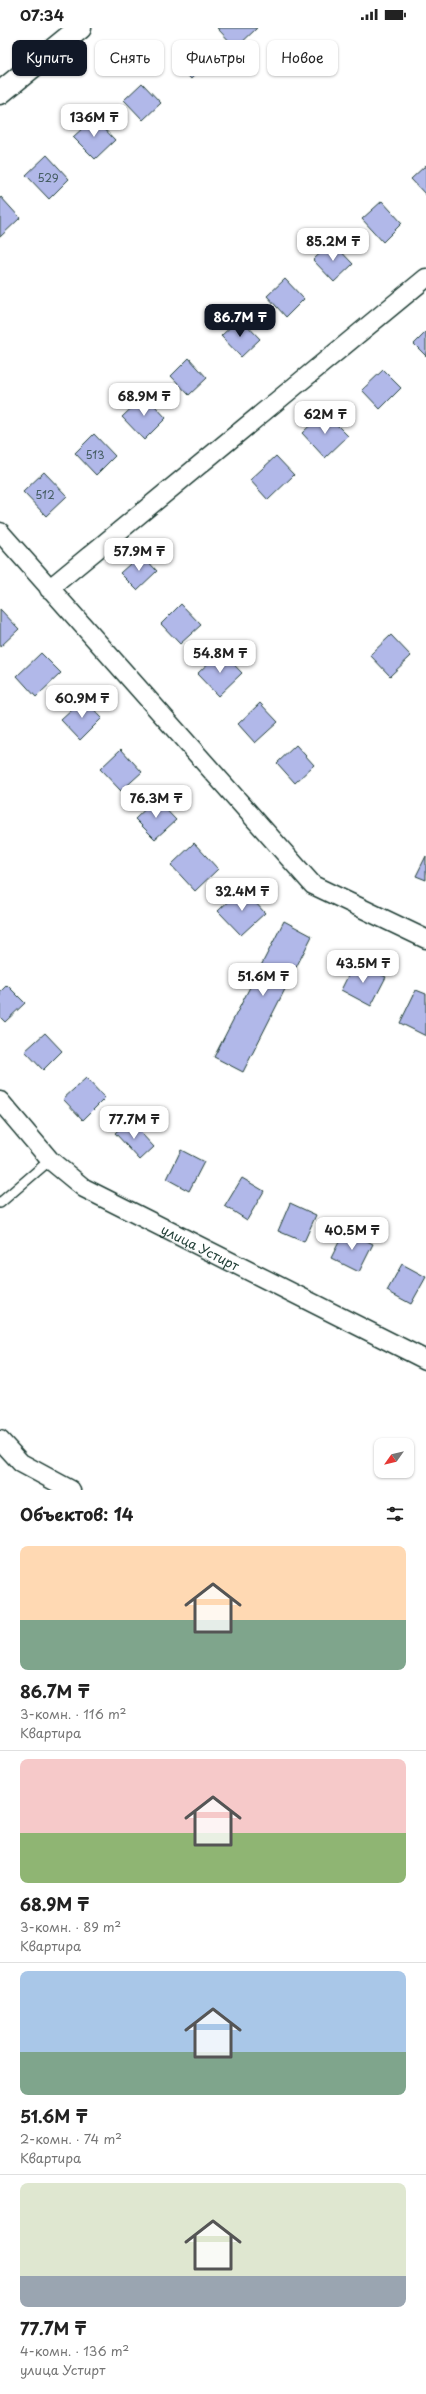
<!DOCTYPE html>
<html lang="ru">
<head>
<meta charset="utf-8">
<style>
  :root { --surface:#fff; --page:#f2f2f2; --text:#222; --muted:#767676; --line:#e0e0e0; --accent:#111827 }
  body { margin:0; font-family:"Playpen Sans",sans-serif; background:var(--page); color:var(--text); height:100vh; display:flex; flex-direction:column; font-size:15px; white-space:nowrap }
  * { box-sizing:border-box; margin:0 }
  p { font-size:13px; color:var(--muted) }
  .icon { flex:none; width:22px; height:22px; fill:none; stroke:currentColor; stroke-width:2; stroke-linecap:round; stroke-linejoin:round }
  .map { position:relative; height:1462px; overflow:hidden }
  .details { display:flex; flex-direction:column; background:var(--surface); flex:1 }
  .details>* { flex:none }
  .guide { position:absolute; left:12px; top:12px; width:402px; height:36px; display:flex; gap:8px }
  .needle { width:26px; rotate:236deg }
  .buttons { position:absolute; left:374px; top:1410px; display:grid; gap:8px }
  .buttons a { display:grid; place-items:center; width:40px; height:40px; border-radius:8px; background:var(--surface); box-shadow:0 1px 3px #0004; font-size:20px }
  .price { position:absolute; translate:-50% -34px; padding:0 9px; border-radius:8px; background:#fff; color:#222; font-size:13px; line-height:26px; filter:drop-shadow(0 1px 2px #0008) }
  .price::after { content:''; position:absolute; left:50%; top:24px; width:12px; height:9px; margin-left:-6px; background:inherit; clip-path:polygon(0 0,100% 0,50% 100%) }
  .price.selected { background:var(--accent); color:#fff }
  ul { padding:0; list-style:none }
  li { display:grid; align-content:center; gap:8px; height:212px; padding:0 20px }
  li+li { border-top:1px solid var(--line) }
  li span { display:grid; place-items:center; height:124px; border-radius:8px; color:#555 }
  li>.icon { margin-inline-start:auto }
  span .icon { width:72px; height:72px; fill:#fffc; stroke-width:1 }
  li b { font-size:17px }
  h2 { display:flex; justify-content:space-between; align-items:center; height:48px; padding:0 20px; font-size:17px }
  .pill { padding:0 14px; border-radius:8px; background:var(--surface); box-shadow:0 1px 3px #0004; font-size:14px; line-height:36px }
  .pill.selected { background:var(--accent); color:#fff }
  .status { display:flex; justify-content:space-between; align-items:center; height:28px; padding:0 20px; background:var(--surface); direction:ltr }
  .status svg { height:11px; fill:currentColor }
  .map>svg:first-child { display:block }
  .building { fill:#b1b8e9; stroke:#1f3d34 }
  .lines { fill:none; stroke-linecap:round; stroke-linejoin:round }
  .service-casing { stroke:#1f3d34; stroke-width:12 }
  .minor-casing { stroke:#1f3d34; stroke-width:21 }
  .tertiary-casing { stroke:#1f3d34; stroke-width:25 }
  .service { stroke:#fff; stroke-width:9 }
  .minor { stroke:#fff; stroke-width:18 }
  .tertiary { stroke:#fff; stroke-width:22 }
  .labels { text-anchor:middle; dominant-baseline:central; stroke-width:3; stroke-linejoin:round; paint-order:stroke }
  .number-label { font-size:11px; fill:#445c61 }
  .street-label { font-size:13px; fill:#1f3d34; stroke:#fff }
</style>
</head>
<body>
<div class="status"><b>07:34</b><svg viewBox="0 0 49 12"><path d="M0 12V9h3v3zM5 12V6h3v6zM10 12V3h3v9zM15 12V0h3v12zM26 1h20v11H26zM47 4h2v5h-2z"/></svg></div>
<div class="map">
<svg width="426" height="1462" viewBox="0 0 426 1462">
  <rect width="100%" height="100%" fill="#fff"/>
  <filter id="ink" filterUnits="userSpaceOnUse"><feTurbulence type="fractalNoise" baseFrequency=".025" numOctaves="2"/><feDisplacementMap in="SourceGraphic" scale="8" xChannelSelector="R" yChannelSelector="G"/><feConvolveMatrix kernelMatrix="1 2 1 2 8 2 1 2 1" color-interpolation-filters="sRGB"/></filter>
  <g filter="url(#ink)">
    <path class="building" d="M217,0h40l-21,20z
      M193,11l19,20 -21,20 -19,-20z
      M142,55l19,20 -18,17 -19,-20z
      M94,90l21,22 -20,19 -22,-22z
      M47,127l22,24 -20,20 -23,-24z
      M426,137v30l-15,-16z
      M1,169l19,21 -20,19v-39z
      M382,173l20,22 -19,19 -21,-23z
      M332,214l21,22 -19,18 -21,-22z
      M285,251l19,20 -18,18 -19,-21z
      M240,290l20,21 -19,18 -20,-21z
      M426,304v24l-12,-12z
      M189,330l18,20 -18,17 -18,-19z
      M383,342l18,18 -21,21 -18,-19z
      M145,367l21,23 -22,22 -22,-23z
      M324,384l24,24 -23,22 -23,-25z
      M94,406l21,22 -19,19 -21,-22z
      M276,428l18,19 -26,25 -18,-20z
      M44,444l23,24 -21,20 -23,-24z
      M141,526l16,17 -20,19 -17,-17z
      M181,576l20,21 -21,19 -19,-20z
      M0,581l19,20 -19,18z
      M391,607l20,21 -21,20 -20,-21z
      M221,623l21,22 -24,23 -21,-22z
      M41,625l20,20 -25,24 -19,-21z
      M84,671l18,19 -22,22 -19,-20z
      M260,675l18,19 -23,21 -17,-19z
      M296,717l18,20 -19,18 -18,-20z
      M121,721l21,23 -21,19 -21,-22z
      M156,771l20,21 -21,19 -20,-20z
      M194,815l24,26 -23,22 -24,-26z
      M426,828v24l-10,-4z
      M242,860l23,25 -24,22 -23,-24z
      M284,893l28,15 -69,136 -29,-15z
      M355,934l31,15 -15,29 -30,-16z
      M7,957l18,18 -20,19 -5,-5v-25z
      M416,962l10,4v42l-26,-13z
      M45,1005l17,18 -19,19 -18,-19z
      M86,1050l19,20 -22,22 -20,-21z
      M129,1092l25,27 -14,13 -25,-27z
      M181,1122l23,12 -15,29 -22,-12z
      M242,1150l22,13 -17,29 -22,-14z
      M290,1175l26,12 -12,27 -26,-11z
      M345,1202l28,14 -14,28 -28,-14z
      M402,1236l24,13 -15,27 -24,-13z"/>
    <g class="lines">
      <defs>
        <path id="service" d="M0,1175l50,-43"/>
        <g id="minor">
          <path d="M0,504l313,353 113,54"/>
          <path d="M49,561l377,-311"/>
          <path id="s1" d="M0,1073l50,59 34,28 342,172"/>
          <path d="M0,1412l21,23 50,27"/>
        </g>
        <path id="tertiary" d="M0,65l80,-65"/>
      </defs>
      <use href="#service" class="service-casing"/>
      <use href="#minor" class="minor-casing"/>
      <use href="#tertiary" class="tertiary-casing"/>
      <use href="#service" class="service"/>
      <use href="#minor" class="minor"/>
      <use href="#tertiary" class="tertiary"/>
    </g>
  </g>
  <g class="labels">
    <g class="number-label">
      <text x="48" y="149">529</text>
      <text x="95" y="426">513</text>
      <text x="45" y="466">512</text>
    </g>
    <g class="street-label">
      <text stroke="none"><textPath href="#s1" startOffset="252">улица Устирт</textPath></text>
    </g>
  </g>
</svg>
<div class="buttons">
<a><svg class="needle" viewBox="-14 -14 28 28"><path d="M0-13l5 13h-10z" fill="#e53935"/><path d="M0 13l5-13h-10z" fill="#767676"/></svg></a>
</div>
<b class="price" style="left:94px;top:110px">136M ₸</b>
<b class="price" style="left:333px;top:234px">85.2M ₸</b>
<b class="price selected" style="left:240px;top:310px">86.7M ₸</b>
<b class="price" style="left:144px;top:389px">68.9M ₸</b>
<b class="price" style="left:325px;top:407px">62M ₸</b>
<b class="price" style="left:139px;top:544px">57.9M ₸</b>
<b class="price" style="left:220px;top:646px">54.8M ₸</b>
<b class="price" style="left:82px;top:691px">60.9M ₸</b>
<b class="price" style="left:156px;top:791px">76.3M ₸</b>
<b class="price" style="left:242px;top:884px">32.4M ₸</b>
<b class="price" style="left:363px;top:956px">43.5M ₸</b>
<b class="price" style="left:263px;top:969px">51.6M ₸</b>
<b class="price" style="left:134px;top:1112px">77.7M ₸</b>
<b class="price" style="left:352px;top:1223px">40.5M ₸</b>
<div class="guide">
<a class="pill selected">Купить</a>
<a class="pill">Снять</a>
<a class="pill">Фильтры</a>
<a class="pill">Новое</a>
</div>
</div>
<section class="details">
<h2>Объектов: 14<svg class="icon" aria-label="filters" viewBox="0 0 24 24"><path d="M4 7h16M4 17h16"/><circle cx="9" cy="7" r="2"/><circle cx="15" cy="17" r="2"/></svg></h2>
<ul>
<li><span style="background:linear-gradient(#ffd9b3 60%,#7fa58c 0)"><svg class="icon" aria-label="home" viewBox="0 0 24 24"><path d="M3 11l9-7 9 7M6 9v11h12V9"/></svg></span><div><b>86.7M ₸</b><p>3-комн. · 116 m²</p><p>Квартира</p></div></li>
<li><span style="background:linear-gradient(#f6c9c9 60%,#8fb573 0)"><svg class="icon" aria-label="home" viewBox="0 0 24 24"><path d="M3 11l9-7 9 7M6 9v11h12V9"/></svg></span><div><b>68.9M ₸</b><p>3-комн. · 89 m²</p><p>Квартира</p></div></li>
<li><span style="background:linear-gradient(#a9c7e8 65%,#7fa58c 0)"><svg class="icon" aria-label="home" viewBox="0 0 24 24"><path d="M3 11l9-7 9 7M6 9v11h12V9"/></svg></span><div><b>51.6M ₸</b><p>2-комн. · 74 m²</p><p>Квартира</p></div></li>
<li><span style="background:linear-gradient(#dfe7d0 75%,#9aa5b1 0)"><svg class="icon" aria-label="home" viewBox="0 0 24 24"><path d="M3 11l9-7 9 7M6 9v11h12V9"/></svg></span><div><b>77.7M ₸</b><p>4-комн. · 136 m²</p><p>улица Устирт</p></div></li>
</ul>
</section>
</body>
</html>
